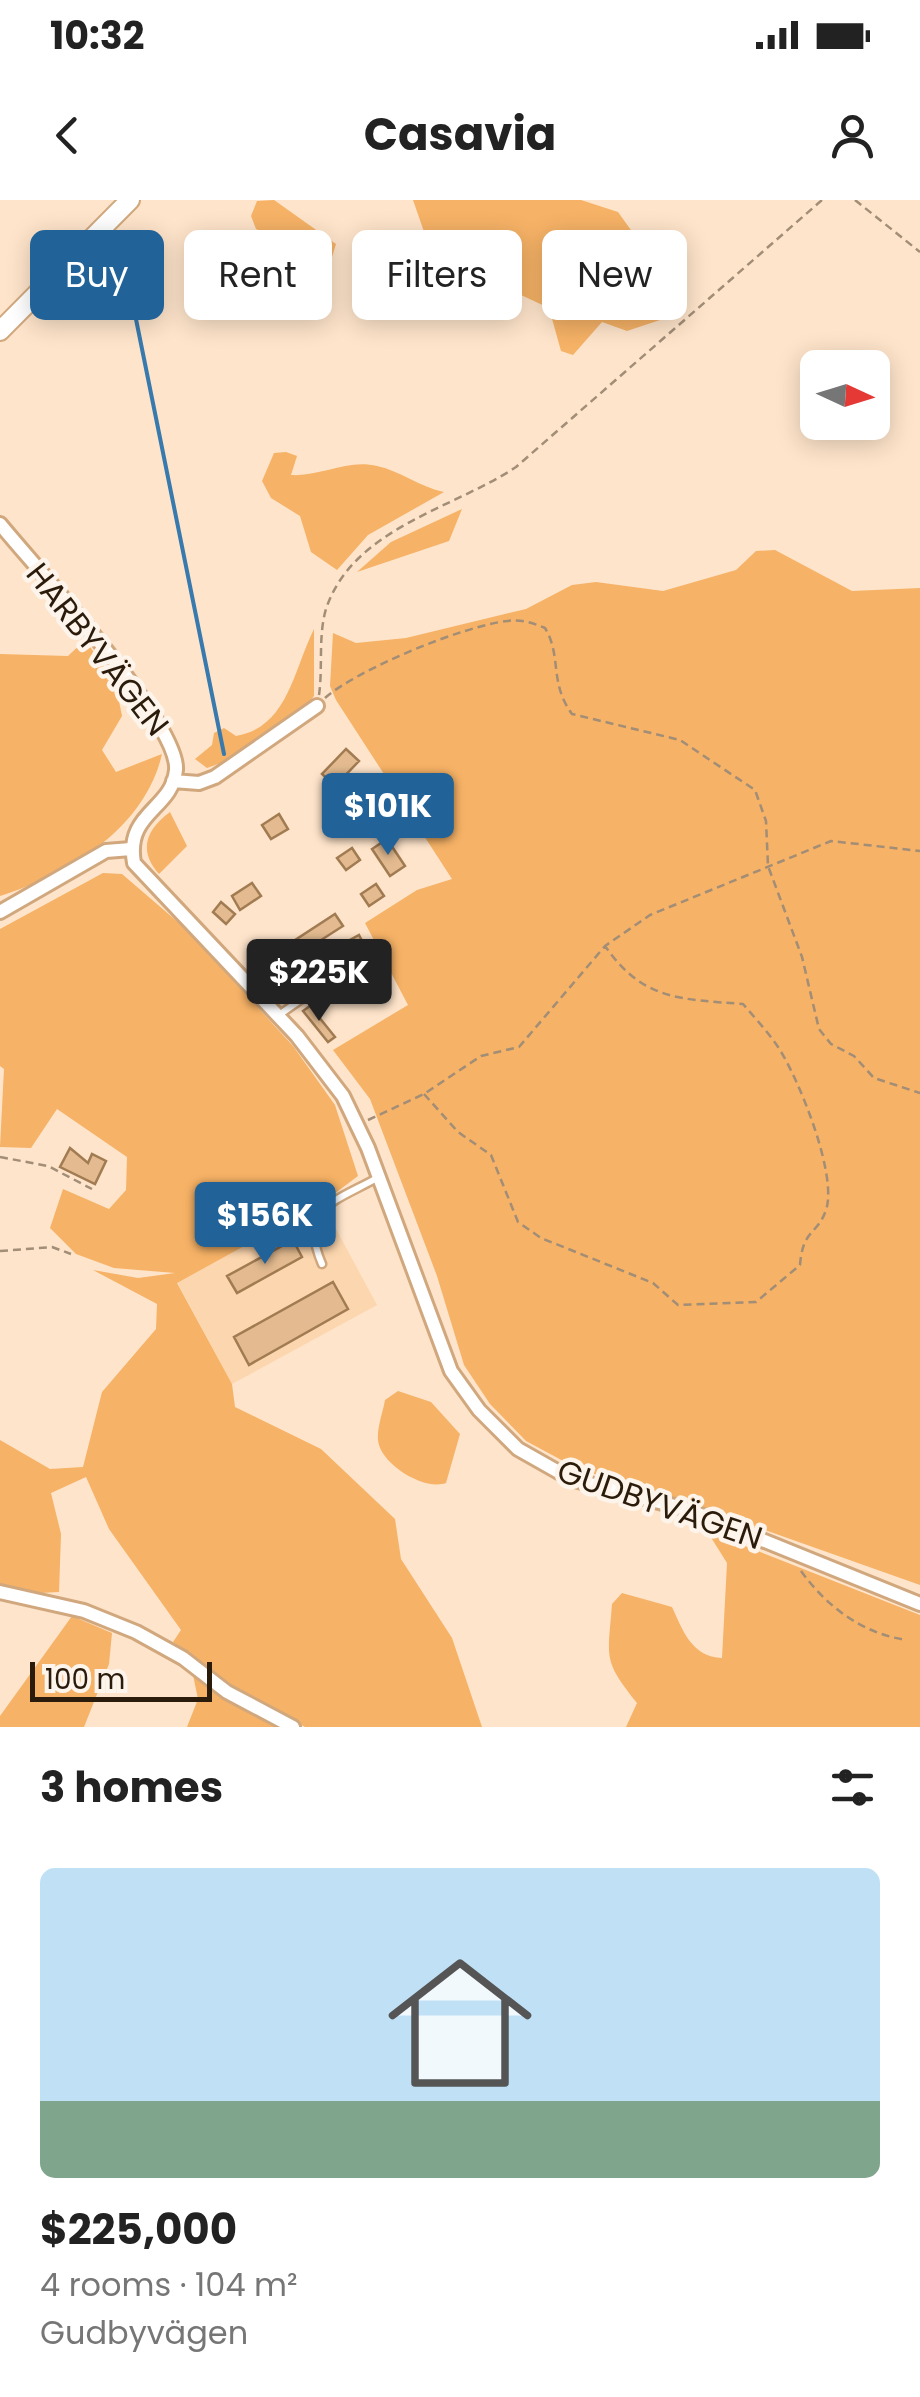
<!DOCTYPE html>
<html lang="en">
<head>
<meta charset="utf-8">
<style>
  :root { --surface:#fff; --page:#f6f6f6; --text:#222; --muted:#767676; --accent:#216298 }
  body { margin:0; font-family:Poppins,sans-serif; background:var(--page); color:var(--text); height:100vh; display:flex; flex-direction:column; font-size:38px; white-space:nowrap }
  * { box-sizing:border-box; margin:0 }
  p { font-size:32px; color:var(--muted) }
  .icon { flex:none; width:55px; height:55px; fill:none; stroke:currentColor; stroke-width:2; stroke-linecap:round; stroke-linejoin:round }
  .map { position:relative; height:1527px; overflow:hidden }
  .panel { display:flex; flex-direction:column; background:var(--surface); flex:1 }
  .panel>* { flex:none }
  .hud { position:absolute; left:30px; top:30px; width:860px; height:90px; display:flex; gap:20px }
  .needle { width:65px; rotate:94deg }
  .tools { position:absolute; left:800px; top:150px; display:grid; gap:20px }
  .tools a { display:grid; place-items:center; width:90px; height:90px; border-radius:15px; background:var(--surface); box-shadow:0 5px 25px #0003; font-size:50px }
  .scale { position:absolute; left:30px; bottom:25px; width:182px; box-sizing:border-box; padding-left:10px; border:5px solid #2a1b0a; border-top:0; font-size:28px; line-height:35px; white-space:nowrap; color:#2a1b0a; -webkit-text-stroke:8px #fdf4ec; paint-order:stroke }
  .price { position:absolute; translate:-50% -85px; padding:0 22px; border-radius:10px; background:var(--accent); color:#fff; font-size:32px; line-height:65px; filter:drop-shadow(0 2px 5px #0008) }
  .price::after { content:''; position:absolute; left:50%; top:60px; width:30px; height:22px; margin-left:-15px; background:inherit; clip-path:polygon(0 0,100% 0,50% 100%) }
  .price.selected { background:#222; color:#fff }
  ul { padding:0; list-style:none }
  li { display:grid; align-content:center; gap:20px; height:530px; padding:0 40px }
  li span { display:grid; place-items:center; height:310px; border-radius:15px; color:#555 }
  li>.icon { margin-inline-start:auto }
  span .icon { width:180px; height:180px; fill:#fffc; stroke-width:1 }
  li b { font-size:42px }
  h2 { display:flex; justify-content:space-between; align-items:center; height:120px; padding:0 40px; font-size:42px }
  .tag { padding:0 35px; border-radius:15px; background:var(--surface); box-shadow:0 5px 25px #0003; font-size:35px; line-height:90px }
  .tag.selected { background:var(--accent); color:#fff }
  .status { display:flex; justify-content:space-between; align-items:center; height:70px; padding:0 50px; background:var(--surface); direction:ltr }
  .status svg { height:28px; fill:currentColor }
  header { display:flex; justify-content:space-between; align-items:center; height:130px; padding:0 40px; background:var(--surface); font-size:45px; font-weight:700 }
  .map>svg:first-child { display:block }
  .built { fill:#fcd6ae }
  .green { fill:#f6b266 }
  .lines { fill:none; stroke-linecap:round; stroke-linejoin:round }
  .stream { stroke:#397aae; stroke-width:4 }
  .building { fill:#e4bb90; stroke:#a17b52; stroke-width:2.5 }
  .service-casing { stroke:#d1a87e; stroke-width:11 }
  .minor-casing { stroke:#d1a87e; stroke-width:18 }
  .tertiary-casing { stroke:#d1a87e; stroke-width:22 }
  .path { stroke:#a28d77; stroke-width:2.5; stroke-dasharray:8 5; stroke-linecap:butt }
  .service { stroke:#fff; stroke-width:6 }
  .minor { stroke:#fff; stroke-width:12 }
  .tertiary { stroke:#fff; stroke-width:18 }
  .labels { text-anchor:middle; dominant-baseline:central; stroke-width:9; stroke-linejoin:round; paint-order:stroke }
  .street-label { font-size:32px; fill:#2a1b0a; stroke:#fdf4ec }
</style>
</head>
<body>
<div class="status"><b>10:32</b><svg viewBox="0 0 49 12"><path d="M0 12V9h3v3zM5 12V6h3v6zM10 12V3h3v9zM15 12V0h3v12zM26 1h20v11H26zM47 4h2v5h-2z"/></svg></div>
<header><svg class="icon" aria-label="back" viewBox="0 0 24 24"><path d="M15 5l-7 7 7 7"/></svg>Casavia<svg class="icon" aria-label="person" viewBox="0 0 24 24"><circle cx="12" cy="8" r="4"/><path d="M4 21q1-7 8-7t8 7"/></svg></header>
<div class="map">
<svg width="920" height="1527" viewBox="0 0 920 1527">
  <rect width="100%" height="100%" fill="#fee4ca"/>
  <path class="built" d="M322,1003l55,102 -145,79 -55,-102z"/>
  <path class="green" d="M274,0l62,44 -4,13 -11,3 -65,-31 -5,-13 6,-15z
    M413,0h168l37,12 51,71 -9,37 -33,11 -25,-9 -29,33 -12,-4 -12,-43 -58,-27 -41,-5 -20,-27z
    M286,252l11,4 -6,19c30,2 55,-16 86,-9 23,5 43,21 67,26l-76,43 -31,35 -26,-18 -11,-36 -29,-18 -9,-17 12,-28z
    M462,309l-13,32 -92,31 34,-30z
    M775,350l77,41 68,-3v997l-265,-94 -75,-21 -54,-29 -36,-37 -26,-39 -27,-89 -67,-177 -37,-49 75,-45 -43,-82 52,-33 35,-11 -116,-179 -6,-14 3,-53 23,10 50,-5 120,-29 46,-24 24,-3 67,9 73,-21 20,-19z
    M314,429v67l-9,11 -84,56 -14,5 -12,-9 17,-14 2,-12 10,-5 12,8c52,-9 57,-65 78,-107z
    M85,440l30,41 7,35 -20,34 14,22 46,-18c-17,74 -92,120 -162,142v-242l68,2z
    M170,612l17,34 -28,28c-21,-24 -13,-44 11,-62z
    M103,673l19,1 64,55 107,117 42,59 23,71 -36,27 -145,80 55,101 3,23 86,42 74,70 6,40 51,79 30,89h-177l-73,-42 -59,-43 8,-12 -72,-101 -23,-52 -35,16 10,41 -2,58 -38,2 -21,-8v-146l50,29 33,-2 19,-75 54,-63 1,-25 -64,-34 45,8 37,-5 -61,-5 -38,-14 -26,-26 13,-39 46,20 17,-19 1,-33 -70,-48 -26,39 -31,-1 4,-78 -4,-3v-137z
    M398,1191l33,11 29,32 -14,49c-22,8 -66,-19 -68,-43 -1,-13 5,-28 7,-40z
    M707,1331l213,84v112h-294l11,-24c-35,-44 -29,-44 -25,-99l10,-11 50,14c11,24 20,50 50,51l5,-95z
    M72,1416l40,17 -3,31 -25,63h-84v-11z
    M193,1475l90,52h-96l11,-28z"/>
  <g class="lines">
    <path class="stream" d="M123,55l101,499"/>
  </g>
  <path class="building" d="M346,549l13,12 -24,25 -13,-12z
    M279,614l9,15 -17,10 -9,-14z
    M394,614l7,9 -19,12 -6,-9z
    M387,639l18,27 -15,10 -18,-27z
    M352,648l8,12 -14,10 -9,-12z
    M252,683l9,13 -21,14 -8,-14z
    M376,684l8,12 -15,10 -8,-12z
    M221,702l14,12 -9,10 -13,-12z
    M335,714l8,12 -50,32 -7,-12z
    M359,735l21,40 -30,15 -20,-39z
    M310,806l25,31 -7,5 -25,-31z
    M70,948l18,15 4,-9 14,7 -11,23 -35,-17z
    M293,1040l9,17 -65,36 -10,-17z
    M333,1082l15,27 -99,56 -15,-28z"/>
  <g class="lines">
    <defs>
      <path id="service" d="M279,815l47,-33
        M322,1064c-24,-56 12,-62 55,-86"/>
      <path id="minor" d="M0,324c35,43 180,200 176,246 -4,40 -51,42 -42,93l163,173 46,60 25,52 83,223 28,39 39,39 53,30 115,30 234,95
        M173,581l26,2 16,-6 102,-71
        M0,712l106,-61 25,-2
        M0,1392l84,19 52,21 47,26 44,34 66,35"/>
      <path id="tertiary" d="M0,131l130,-131"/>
    </defs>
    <use href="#service" class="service-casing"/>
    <use href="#minor" class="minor-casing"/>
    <use href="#tertiary" class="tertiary-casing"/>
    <path class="path" d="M855,0l65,52
      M319,495c4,-28 -1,-59 7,-86 27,-81 127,-100 190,-142l306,-267
      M325,498c33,-29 138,-72 182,-77 14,-2 26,2 38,7 17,28 4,55 27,86l108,26 75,50 11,31 2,45 34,91 17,72 12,15 23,12 20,22 46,15
      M424,894l34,38 33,23 27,67 23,16 112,45 25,22 78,-3 44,-37c3,-37 17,-29 26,-55 12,-35 -28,-133 -48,-163 -10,-15 -23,-29 -35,-43 -62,-5 -100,-3 -138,-58
      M368,920l56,-26 57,-38 38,-9 86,-101 45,-31 181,-74 89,10
      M0,957l48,9 44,23
      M0,1051l52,-4 19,7
      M801,1371c26,36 62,63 106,69"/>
    <use href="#service" class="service"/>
    <use href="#minor" class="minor"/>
    <use href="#tertiary" class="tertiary"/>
  </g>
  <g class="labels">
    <g class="street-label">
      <text transform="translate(98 449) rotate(52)">HARBYVÄGEN</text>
      <text transform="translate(660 1304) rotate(19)">GUDBYVÄGEN</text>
    </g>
  </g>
</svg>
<div class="tools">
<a><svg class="needle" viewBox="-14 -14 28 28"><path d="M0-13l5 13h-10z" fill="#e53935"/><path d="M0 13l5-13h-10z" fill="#767676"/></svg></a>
</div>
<div class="scale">100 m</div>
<b class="price" style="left:388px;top:658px">$101K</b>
<b class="price selected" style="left:319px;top:824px">$225K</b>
<b class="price" style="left:265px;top:1067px">$156K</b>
<div class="hud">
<a class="tag selected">Buy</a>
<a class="tag">Rent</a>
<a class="tag">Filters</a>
<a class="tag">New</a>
</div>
</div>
<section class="panel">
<h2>3 homes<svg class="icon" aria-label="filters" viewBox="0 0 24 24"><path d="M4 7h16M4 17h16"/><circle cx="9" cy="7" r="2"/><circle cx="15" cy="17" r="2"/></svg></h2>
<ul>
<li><span style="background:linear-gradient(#bfe0f5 75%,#7fa58c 0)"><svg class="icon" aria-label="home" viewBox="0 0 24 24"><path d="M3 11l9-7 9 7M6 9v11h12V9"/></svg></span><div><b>$225,000</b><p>4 rooms · 104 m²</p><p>Gudbyvägen</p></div></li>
</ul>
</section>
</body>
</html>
